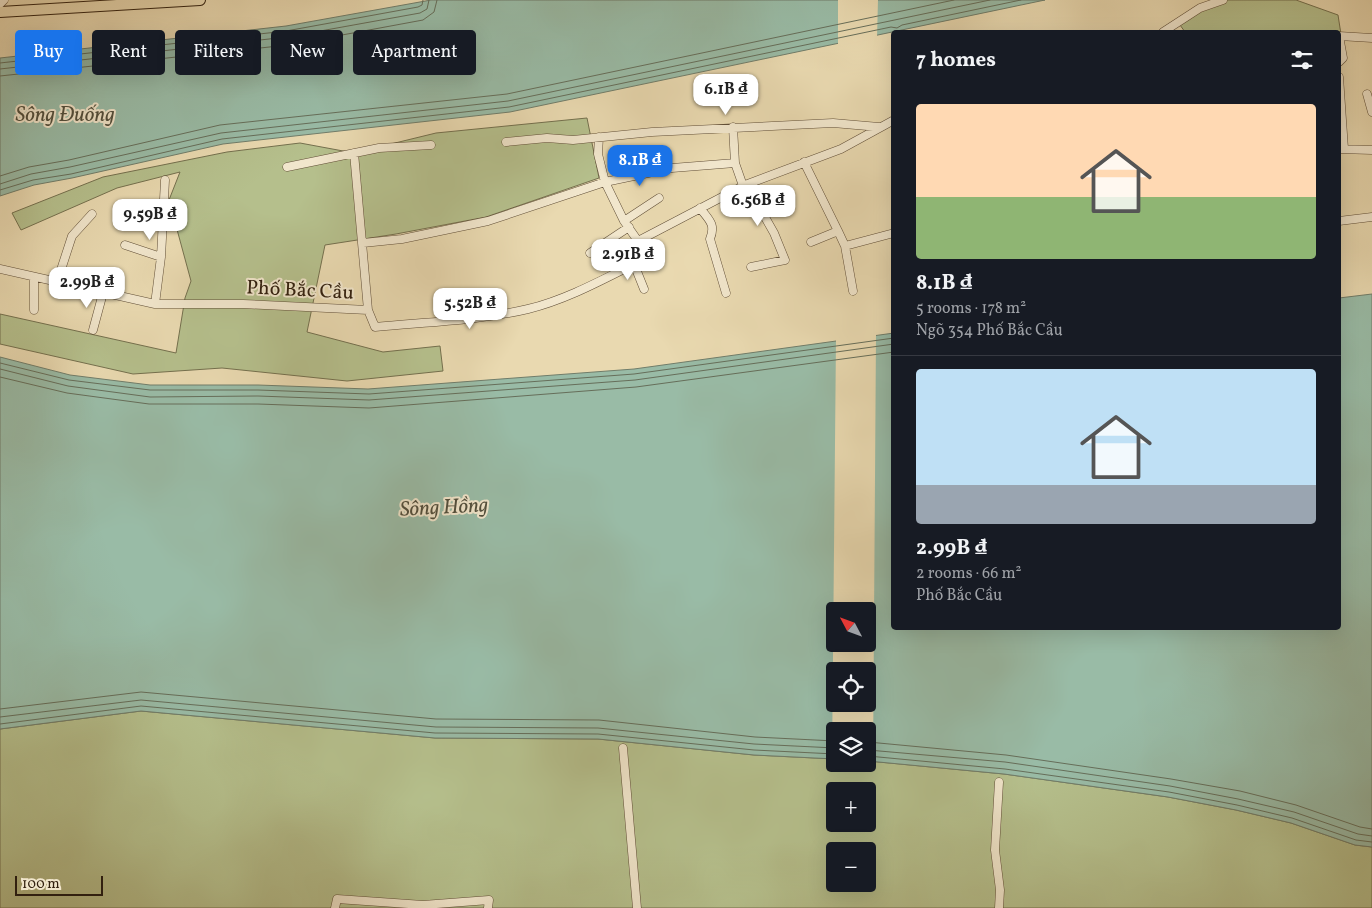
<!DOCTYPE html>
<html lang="en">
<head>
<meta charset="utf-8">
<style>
  :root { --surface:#171b24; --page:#20242c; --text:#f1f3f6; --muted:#9ea1a6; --line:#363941; --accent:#1a73e8 }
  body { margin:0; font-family:Vollkorn,serif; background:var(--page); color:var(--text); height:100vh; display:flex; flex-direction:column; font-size:19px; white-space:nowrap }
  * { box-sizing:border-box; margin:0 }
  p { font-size:16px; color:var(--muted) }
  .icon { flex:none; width:28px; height:28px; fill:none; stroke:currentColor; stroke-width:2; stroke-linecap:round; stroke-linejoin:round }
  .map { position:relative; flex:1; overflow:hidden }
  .details { position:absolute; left:891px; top:30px; width:450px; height:600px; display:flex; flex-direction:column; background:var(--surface); border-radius:5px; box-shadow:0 5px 20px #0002 }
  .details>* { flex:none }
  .guide { position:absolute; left:15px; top:30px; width:475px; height:45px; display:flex; gap:10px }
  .needle { width:32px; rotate:311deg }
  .fabs { position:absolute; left:826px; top:602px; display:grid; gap:10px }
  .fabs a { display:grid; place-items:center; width:50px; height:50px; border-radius:5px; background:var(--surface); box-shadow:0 5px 20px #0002; font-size:25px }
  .scale { position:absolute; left:15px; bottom:12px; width:88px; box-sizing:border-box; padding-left:5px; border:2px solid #32200f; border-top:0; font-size:14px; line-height:18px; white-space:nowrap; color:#32200f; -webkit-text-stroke:4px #f1e6cc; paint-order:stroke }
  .price { position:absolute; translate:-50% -42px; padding:0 11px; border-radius:10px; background:#fff; color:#222; font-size:16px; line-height:32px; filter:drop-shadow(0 1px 2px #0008) }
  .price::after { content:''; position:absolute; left:50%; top:30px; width:15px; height:11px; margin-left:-8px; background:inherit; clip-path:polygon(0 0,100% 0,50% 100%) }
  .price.active { background:var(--accent); color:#fff }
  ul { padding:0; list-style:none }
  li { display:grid; align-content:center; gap:10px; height:265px; padding:0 25px }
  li+li { border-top:1px solid var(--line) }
  li span { display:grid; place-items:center; height:155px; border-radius:5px; color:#555 }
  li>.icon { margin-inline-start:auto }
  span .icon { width:90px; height:90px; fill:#fffc; stroke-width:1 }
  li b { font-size:21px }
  h2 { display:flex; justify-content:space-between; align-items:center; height:60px; padding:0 25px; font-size:21px }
  .pill { padding:0 18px; border-radius:5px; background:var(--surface); box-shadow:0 5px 20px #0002; font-size:18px; line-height:45px }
  .pill.active { background:var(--accent); color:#fff }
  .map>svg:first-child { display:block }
  .green { fill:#b5bf8c; stroke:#74704e; fill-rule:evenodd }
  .water { fill:#99bba6; stroke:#707d6a; fill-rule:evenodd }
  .pier { fill:#e9d9b0; fill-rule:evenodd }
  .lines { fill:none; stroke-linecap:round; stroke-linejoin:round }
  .shore { stroke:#666e5a; stroke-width:1 }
  .minor-casing { stroke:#604e37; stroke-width:9 }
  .major-casing { stroke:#32200f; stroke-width:12 }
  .minor { stroke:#f1e6cc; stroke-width:8 }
  .major { stroke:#e9d9b0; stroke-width:10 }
  .labels { text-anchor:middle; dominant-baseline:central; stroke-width:4; stroke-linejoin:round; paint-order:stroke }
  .street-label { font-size:20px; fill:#32200f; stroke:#f1e6cc }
  .water-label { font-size:21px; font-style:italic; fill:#514e3c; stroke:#f1e6cc }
</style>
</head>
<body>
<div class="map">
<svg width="1372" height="908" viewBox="0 0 1372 908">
  <rect width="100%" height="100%" fill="#e9d9b0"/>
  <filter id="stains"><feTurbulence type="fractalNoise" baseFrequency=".004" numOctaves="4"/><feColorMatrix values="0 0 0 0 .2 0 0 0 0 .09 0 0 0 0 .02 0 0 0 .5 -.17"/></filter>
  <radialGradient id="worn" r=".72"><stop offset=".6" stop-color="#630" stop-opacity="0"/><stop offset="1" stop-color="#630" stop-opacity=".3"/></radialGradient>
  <path class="green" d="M1227,0h69l42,15 7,45 -6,5v-33h-154l-5,-7 20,-15z
    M587,118l12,60 -113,39 -90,17 -71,11 -18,87 76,20 57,-6 3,25 -96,10 -125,-13 -89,6 -133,-30v-30l176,39 9,-55 6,-17 -22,-81 11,-28 -63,16 -96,42 -9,-17 91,-36 124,-25 73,-9 54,10 82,-20z
    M141,711l294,27 163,1 156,16 81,4v5h33v-3l11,1 125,12 164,23 68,13 55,13 64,22 17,2v61h-1372v-179zM835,791h33v33h-33zM835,851h33v33h-33z"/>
  <path class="water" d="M431,0h614l-535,112 -287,32 -151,34 -38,7 -34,11v-138l286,-32z
    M1372,294v553l-17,-2 -64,-22 -55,-13 -68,-13 -164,-23 -136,-13v-30h-33v28l-81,-4 -156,-16 -163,-1 -294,-27 -141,18v-372l70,18 80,10h108l110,4 266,-20 260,-36v295h445v-330zM835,611h33v33h-33zM835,671h33v33h-33z"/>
  <path class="pier" d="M838,0h40l-1,38 -39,8z
    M876,333l-3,431 -5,-1v-32h-33v31h-3l4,-424zM835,611h33v33h-33zM835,671h33v33h-33z"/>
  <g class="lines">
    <path class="shore" d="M0,63l286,-32 132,-24 4,-2 1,-5
      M0,69l287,-32 133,-24 7,-4 2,-9
      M0,76l288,-31 135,-25 11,-8 3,-12
      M0,176l29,-9 40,-7 151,-35 287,-31 447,-94
      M0,184l31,-10 39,-7 151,-34 287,-32 482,-101
      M0,190l33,-10 38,-6 151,-35 287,-32 382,-80 6,1 5,-3 119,-25
      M0,363l69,17 81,10h108l111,4 265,-20 260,-36
      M0,369l68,17 82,11 108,-1 111,4 266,-20 259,-36
      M0,377l67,16 82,11h109l111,4 267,-21 258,-35
      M0,709l141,-17 295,27 163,1 156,17 80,4
      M0,717l141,-17 295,27 162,1 156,16 81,4
      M0,724l141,-18 294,27 163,1 156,16 81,4
      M868,742l138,13 165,24 69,12 56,14 64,22 12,2
      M868,750l137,12 165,24 68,13 56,13 64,22 14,2
      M868,756l137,13 164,23 68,13 55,13 64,22 16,2"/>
    <defs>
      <path id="minor" d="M0,4l4,-4
        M1163,32l37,-24 23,-8
        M1339,62l4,-4 -4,-22 33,2
        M1339,77l5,72
        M1367,94l5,18
        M733,127l2,36 7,20 11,13 21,37 11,27 -34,7
        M599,137l-1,17 7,28 67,-14 63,-5
        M506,142l41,-4 26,2 79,-8 181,-9 46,4
        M1339,149l33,1
        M354,153l14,157
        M804,162l34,69 -27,11
        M287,167l92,-19 52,-3
        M700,208c9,12 16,16 10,31l16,54
        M624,221l35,-23
        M1339,221l33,-4
        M838,231l7,15 8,45
        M363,243l39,-4 86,-18 117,-39 19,39 14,20
        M125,245l36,12
        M845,246l49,-13
        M590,253l39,-26
        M634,264l10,25
        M0,269l155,35h88l125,6 7,17c51,-5 102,-6 153,-18 37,-9 72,-28 106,-45l4,-23 107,-56 96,-36 53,-29
        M57,282l15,-46 20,-22
        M155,304l6,-47 4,-77
        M34,310v-33
        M93,330l10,-37
        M623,748l14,160
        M335,908l2,-9 86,6 66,-5 -1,8
        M999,908l1,-18 -5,-40 4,-68"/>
      <path id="major" d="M0,12l200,-12"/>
    </defs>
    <use href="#minor" class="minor-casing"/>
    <use href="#major" class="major-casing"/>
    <use href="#minor" class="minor"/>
    <use href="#major" class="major"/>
  </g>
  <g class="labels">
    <g class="street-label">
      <text transform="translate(300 291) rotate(3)">Phố Bắc Cầu</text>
    </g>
    <g class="water-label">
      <text x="65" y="115">Sông Đuống</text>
      <text transform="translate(444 508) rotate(-3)">Sông Hồng</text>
    </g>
  </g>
  <rect width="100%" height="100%" filter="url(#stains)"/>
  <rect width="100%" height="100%" fill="url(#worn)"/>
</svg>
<div class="fabs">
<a><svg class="needle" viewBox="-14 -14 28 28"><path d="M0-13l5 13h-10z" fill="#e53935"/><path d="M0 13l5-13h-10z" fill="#9ea1a6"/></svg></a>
<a><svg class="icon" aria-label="locate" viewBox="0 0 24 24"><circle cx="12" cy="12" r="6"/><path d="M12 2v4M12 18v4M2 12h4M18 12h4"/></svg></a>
<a><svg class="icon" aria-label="layers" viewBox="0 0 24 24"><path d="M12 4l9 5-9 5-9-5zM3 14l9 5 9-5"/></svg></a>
<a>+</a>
<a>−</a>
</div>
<div class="scale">100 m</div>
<b class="price" style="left:726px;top:116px">6.1B ₫</b>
<b class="price active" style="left:640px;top:187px">8.1B ₫</b>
<b class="price" style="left:758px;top:227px">6.56B ₫</b>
<b class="price" style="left:150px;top:241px">9.59B ₫</b>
<b class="price" style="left:628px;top:281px">2.91B ₫</b>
<b class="price" style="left:87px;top:309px">2.99B ₫</b>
<b class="price" style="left:470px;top:330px">5.52B ₫</b>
<div class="guide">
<a class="pill active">Buy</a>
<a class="pill">Rent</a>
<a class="pill">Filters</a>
<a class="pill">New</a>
<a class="pill">Apartment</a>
</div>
<section class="details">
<h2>7 homes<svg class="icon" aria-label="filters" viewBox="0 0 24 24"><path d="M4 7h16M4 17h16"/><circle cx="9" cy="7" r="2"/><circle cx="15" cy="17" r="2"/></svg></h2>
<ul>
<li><span style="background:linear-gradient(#ffd9b3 60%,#8fb573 0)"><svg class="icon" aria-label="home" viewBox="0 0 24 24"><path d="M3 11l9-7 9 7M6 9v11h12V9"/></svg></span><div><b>8.1B ₫</b><p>5 rooms · 178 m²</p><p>Ngõ 354 Phố Bắc Cầu</p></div></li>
<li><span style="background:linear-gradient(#bfe0f5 75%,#9aa5b1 0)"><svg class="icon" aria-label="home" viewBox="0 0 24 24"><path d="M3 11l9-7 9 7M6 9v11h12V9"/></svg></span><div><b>2.99B ₫</b><p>2 rooms · 66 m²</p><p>Phố Bắc Cầu</p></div></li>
</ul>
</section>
</div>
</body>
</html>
